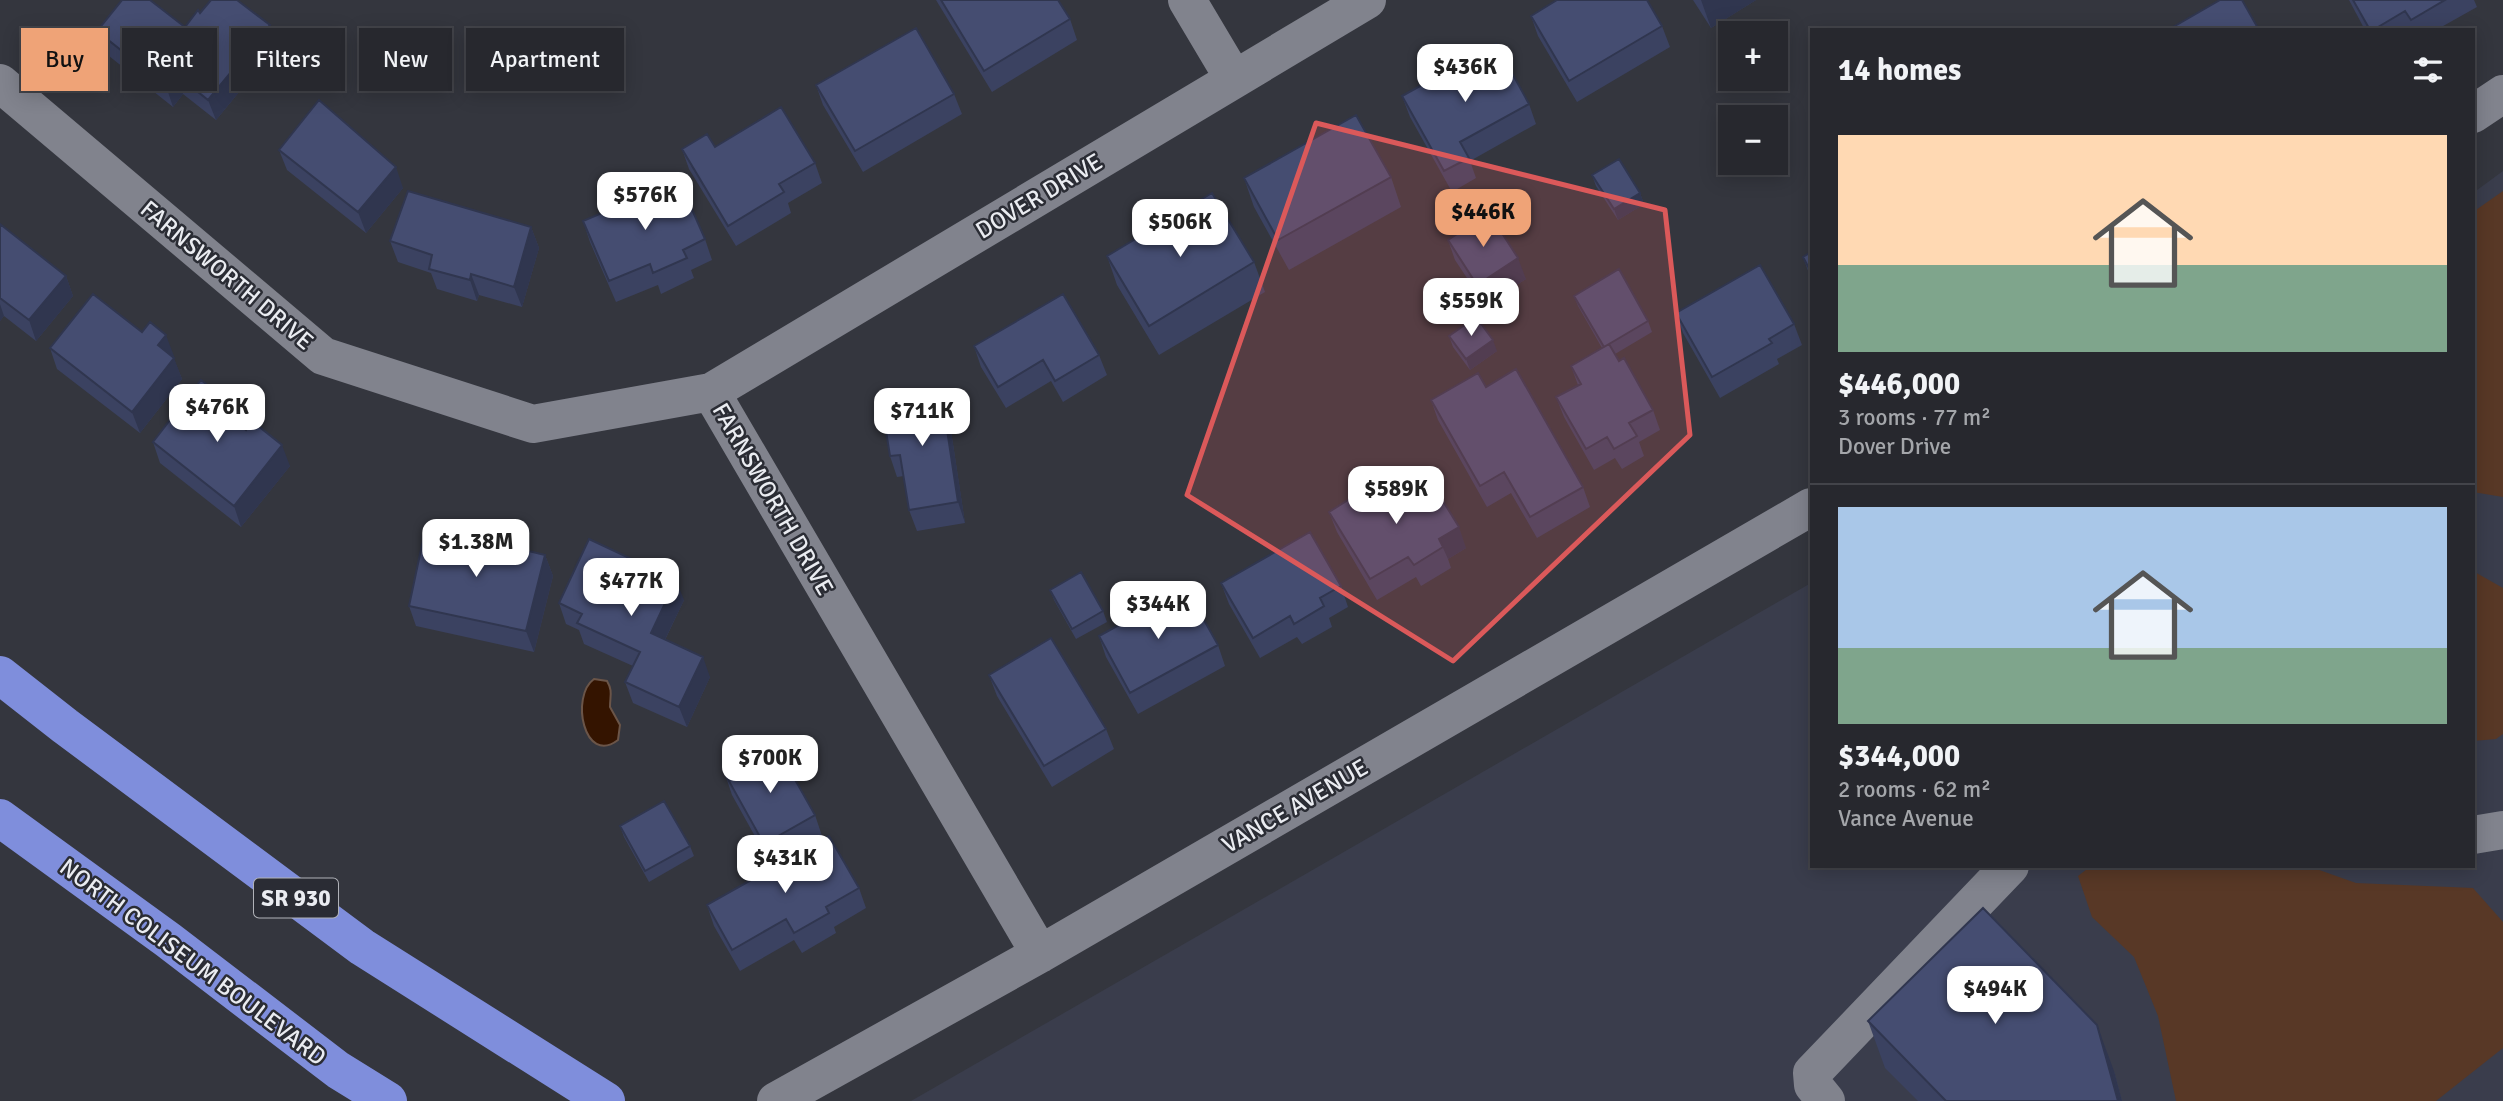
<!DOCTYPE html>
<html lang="en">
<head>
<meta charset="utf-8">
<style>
  :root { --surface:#27282e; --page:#33343a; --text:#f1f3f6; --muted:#a4a6aa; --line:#43444a; --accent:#efa377 }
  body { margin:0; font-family:Signika,sans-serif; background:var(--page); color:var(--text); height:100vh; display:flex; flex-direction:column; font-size:26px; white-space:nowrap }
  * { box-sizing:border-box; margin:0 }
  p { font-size:23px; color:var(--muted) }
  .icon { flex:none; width:38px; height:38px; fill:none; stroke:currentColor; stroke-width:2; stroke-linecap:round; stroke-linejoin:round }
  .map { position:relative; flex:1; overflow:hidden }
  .details { position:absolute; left:1810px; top:28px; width:665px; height:840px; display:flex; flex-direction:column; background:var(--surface); border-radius:0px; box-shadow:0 4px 18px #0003,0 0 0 2px var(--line) }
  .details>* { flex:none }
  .guide { position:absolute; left:21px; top:28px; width:665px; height:63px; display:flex; gap:14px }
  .controls { position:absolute; left:1718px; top:21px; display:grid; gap:14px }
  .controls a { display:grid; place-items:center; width:70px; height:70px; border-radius:0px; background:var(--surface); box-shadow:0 4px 18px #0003,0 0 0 2px var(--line); font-size:35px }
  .price { position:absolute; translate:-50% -60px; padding:0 16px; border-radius:14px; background:#fff; color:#222; font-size:23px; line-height:46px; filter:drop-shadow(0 2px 4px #0008) }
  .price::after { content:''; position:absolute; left:50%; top:42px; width:21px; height:16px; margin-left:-10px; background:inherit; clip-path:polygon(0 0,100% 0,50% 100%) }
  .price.on { background:var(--accent); color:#111 }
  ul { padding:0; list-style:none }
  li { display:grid; align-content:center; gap:14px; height:371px; padding:0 28px }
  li+li { border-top:2px solid var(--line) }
  li span { display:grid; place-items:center; height:217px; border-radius:0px; color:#555 }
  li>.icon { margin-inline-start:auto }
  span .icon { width:126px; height:126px; fill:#fffc; stroke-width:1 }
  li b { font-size:30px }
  h2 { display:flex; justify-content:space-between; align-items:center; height:84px; padding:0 28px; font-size:30px }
  .chip { padding:0 24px; border-radius:0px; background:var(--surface); box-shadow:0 4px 18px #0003,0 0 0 2px var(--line); font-size:24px; line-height:63px }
  .chip.on { background:var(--accent); color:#111 }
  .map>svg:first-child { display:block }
  .built { fill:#3a3d4c }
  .green { fill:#583826 }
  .water { fill:#341400; stroke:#6b5548; stroke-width:2 }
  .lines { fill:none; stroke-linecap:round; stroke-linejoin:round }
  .minor { stroke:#81838d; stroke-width:38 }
  .highway { stroke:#7f8edc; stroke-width:38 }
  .wall { fill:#3b4261 }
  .shaded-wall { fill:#30364f }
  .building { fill:#454d71; stroke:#30364f; stroke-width:2 }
  .marked { fill:#db595a; fill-opacity:0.2; stroke:#db595a; stroke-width:5; stroke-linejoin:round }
  .labels { text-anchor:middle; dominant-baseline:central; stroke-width:5; stroke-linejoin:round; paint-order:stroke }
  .shield { fill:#2a2c34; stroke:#b0b2b8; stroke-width:2 }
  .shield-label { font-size:23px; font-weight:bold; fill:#eaecf1 }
  .street-label { font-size:24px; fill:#eaecf1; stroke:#2a2c34 }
</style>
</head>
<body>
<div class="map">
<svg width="2503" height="1101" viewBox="0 0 2503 1101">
  <rect width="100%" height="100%" fill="#34363e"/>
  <path class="built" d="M2503,171v930h-1592l900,-518v283h662v-673z"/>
  <path class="green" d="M2503,191v306l-30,-5v-280z
    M2473,571l30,17v146l-7,5 -23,2z
    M2091,866h217l48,17 117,5 30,34v126l-67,53h-260l-18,-85 -24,-59 -42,-40 -14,-41z"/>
  <path class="water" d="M594,679l13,2c6,10 3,15 3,26l10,18 -2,15c-34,26 -48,-44 -24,-61z"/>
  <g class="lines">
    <path class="minor" d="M1187,0l47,79
      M0,83l323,273 210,68 178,-32 329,562
      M2473,114l30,-20
      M711,392l656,-392
      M2473,835l30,-5
      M776,1101l264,-147 771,-447
      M1826,1101l-13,-16 -1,-12 198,-207"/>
    <path class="highway" d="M0,675l65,51 297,221 244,154
      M0,818l168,122 170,130 50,31"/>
  </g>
  <path class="wall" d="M936,0h122l12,19 7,21 -85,52z
    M1693,0h63l-45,28z
    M2349,0h125l3,7 -41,23h-71z
    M1531,16l131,10 8,21 -93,55 -39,-66z
    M185,27l92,19 -61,74 -33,-26 -10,13 -69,-55 -7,-21z
    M816,85l138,9 8,20 -99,58 -40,-67z
    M1402,96l127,8 7,20 -66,37 6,17 -24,14 -42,-75z
    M715,147l100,16 7,20 -34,20 3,10 -55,33 -47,-77 -7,-20z
    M279,150l124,38 -37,45 -79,-63z
    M1592,175l48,18 4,11 -26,16 -22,-34z
    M1391,177l10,30 -112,63 -35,-63 -10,-29z
    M583,221l122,18 7,21 -21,10 3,8 -33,16 -3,-9 -42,17 -26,-60z
    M0,224l66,52 7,20 -37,45 -32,-25 -4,5z
    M531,227l8,21 -17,59 -43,-12 -2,6 -40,-12 -6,-16 -33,-11 -8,-21z
    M1448,240l78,39 -41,26 -30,-45z
    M1811,252v27l-8,-22z
    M1107,256l147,6 11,30 -106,63 -42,-70z
    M1574,296l74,25 4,11 -37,22 38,56 7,20 -21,12 5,14 -22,13 -7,-11 -21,12 -30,-53 -8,-20 22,-12 -7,-19 31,-18 -24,-42z
    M1676,313l118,11 8,21 -25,14 2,5 -59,34 -37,-65z
    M1449,336l48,15 -27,19 -17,-23z
    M974,346l125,9 8,20 -44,27 -12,-21 -45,27 -25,-41z
    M50,348l124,8 -1,1 9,22 -42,54 -83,-64z
    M1486,387l97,100 7,20 -53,31 -26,-45 -24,14 -49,-87 -7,-20z
    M948,411l17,112 -48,8 -8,-21 -5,-34 -7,1 -7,-21z
    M236,423l54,43 -49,61 -81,-64 -7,-21z
    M1367,507l99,41 -18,11 3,9 -30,18 -5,-9 -39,23 -40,-68 -8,-20z
    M545,555l8,21 -19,76 -118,-26 -7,-20z
    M1221,583l120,3 7,21 -19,11 3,9 -30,17 -5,-7 -37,21 -31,-54z
    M1050,590l53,21 4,11 -31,17 -22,-39z
    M684,600l-19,40 45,37 -23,50 -54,-24 -8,-21 8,-16 -49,-22 -5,-14 -13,-6 -7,-21z
    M1099,636l119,9 7,21 -87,48 -32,-57z
    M989,675l117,54 8,20 -62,38 -55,-91z
    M725,774l90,41 7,21 -51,29 -39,-70z
    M620,826l70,20 4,10 -45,26 -25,-45z
    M859,888l7,20 -32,19 2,6 -34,20 -8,-13 -54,31 -26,-45 -7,-21z
    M1868,1021l246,50 8,30h-204l-33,-33z"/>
  <path class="shaded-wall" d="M1701,0h55l-45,28z
    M270,25l7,21 -61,74 -8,-20z
    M176,74l7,20 -10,13 -7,-21z
    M396,167l7,21 -37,45 -8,-21z
    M1640,193l4,11 -26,16 -4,-11z
    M531,227l8,21 -17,59 -8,-20z
    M1518,258l8,21 -41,26 -8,-20z
    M471,274l8,21 -2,6 -7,-21z
    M66,276l7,20 -37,45 -7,-21z
    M0,304l4,12 -4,5z
    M166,335l8,21 -8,10 -8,-21z
    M1493,340l4,11 -27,19 -4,-11z
    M174,358l8,21 -42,54 -8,-21z
    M941,390l7,21 17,112 -7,-21z
    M229,402l7,21 -14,-12z
    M282,445l8,21 -49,61 -7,-21z
    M1459,527l7,21 -18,11 -9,-20z
    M545,555l8,21 -19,76 -8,-21z
    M676,580l8,20 -26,54 -7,-21z
    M703,657l7,20 -23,50 -8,-20z
    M2097,1025l17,46 8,30h-4z"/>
  <path class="building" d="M122,0h28l35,27 13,-17 2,3 11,-13h26l33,25 -62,75 -32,-26 -10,12 -69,-55z
    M941,0h117l12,19 -86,52z
    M1557,0h90l15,26 -93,55 -38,-65z
    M2220,0h22l17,30h-91z
    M2353,0h92l-34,20 -6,-9 -32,19h-3z
    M916,28l38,66 -99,57 -39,-66z
    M1496,44l33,60 -69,38 9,16 -25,13 -42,-75z
    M319,100l77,67 -38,45 -79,-62z
    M781,107l34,56 -36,21 5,8 -56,34 -46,-77 25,-15 8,13z
    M1356,115l35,62 -113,63 -34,-62z
    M1619,159l21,34 -26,16 -22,-34z
    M679,180l26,59 -22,11 4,8 -34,15 -3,-9 -41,17 -26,-60z
    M408,191l123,36 -17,60 -43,-13 -1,6 -41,-11 3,-14 -42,-14z
    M1212,193l42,69 -105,64 -42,-70z
    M1489,213l29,45 -41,27 -29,-45z
    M0,224l66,52 -37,44 -29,-22z
    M1811,252v20l-8,-15z
    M1760,265l34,59 -25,15 3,4 -60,34 -36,-64z
    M1619,269l29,52 -44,26 -30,-51z
    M93,294l49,38 8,-10 16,13 -8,10 16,13 -42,54 -82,-64z
    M1063,294l36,61 -44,26 -12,-21 -45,27 -24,-41z
    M1476,317l17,23 -27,19 -17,-23z
    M1609,344l10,17 5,-3 29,52 -24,13 8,13 -23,13 -7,-12 -21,12 -30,-52 25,-13 -10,-18z
    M1516,369l67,118 -53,30 -26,-45 -24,14 -49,-86 47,-27 8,14z
    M201,380l28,22 -7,9 24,19 6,-9 30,24 -48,61 -81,-64z
    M941,390l17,112 -49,8 -9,-55 -10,1 -9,-56z
    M1425,472l34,55 -20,12 4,8 -29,18 -6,-8 -38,22 -41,-67 30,-19 8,14z
    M426,526l119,29 -19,76 -117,-25z
    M1310,532l31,54 -21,12 4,8 -30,18 -4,-8 -37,22 -32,-55z
    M589,539l87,41 -25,53 52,24 -24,50 -54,-25 15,-30 -63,-29 5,-9 -23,-11z
    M1081,572l22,39 -31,18 -22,-39z
    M1186,588l32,57 -88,48 -31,-57z
    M1051,638l55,91 -62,37 -55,-91z
    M776,746l39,69 -51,29 -39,-70z
    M664,801l26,45 -45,25 -25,-45z
    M829,836l30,52 -33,19 3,6 -35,20 -8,-14 -54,31 -25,-45z
    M1983,908l114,117 21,76h-172l-78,-80z"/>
  <path class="marked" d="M1316,123l349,87 25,225 -237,226 -266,-166z"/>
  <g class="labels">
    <rect class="shield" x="254" y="878.5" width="84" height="39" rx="5"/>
    <g class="shield-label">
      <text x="296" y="898">SR 930</text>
    </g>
    <g class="street-label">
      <text transform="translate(1039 196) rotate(-31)">DOVER DRIVE</text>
      <text transform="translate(227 275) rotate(40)">FARNSWORTH DRIVE</text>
      <text transform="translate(773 499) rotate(60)">FARNSWORTH DRIVE</text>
      <text transform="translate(1295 806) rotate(-30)">VANCE AVENUE</text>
      <text transform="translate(193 962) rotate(37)">NORTH COLISEUM BOULEVARD</text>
    </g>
  </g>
</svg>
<div class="controls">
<a>+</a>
<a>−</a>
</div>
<b class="price" style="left:1465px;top:104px">$436K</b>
<b class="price" style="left:645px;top:232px">$576K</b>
<b class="price on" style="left:1483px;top:249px">$446K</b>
<b class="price" style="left:1180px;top:259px">$506K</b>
<b class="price" style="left:1471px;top:338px">$559K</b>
<b class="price" style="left:217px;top:444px">$476K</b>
<b class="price" style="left:922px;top:448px">$711K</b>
<b class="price" style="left:1396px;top:526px">$589K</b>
<b class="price" style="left:476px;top:579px">$1.38M</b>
<b class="price" style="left:631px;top:618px">$477K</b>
<b class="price" style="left:1158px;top:641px">$344K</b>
<b class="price" style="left:770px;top:795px">$700K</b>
<b class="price" style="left:785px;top:895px">$431K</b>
<b class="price" style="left:1995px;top:1026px">$494K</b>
<div class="guide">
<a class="chip on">Buy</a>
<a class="chip">Rent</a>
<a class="chip">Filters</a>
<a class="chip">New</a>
<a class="chip">Apartment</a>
</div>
<section class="details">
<h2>14 homes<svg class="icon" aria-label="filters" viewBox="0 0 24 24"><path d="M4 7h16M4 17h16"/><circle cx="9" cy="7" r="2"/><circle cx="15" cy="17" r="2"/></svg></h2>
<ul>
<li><span style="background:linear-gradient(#ffd9b3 60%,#7fa58c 0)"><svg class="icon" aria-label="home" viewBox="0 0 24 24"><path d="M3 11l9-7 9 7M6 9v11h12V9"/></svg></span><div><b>$446,000</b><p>3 rooms · 77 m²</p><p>Dover Drive</p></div></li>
<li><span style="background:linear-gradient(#a9c7e8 65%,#7fa58c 0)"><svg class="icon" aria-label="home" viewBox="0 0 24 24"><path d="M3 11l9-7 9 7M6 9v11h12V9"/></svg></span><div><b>$344,000</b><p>2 rooms · 62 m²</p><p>Vance Avenue</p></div></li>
</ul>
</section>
</div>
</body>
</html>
